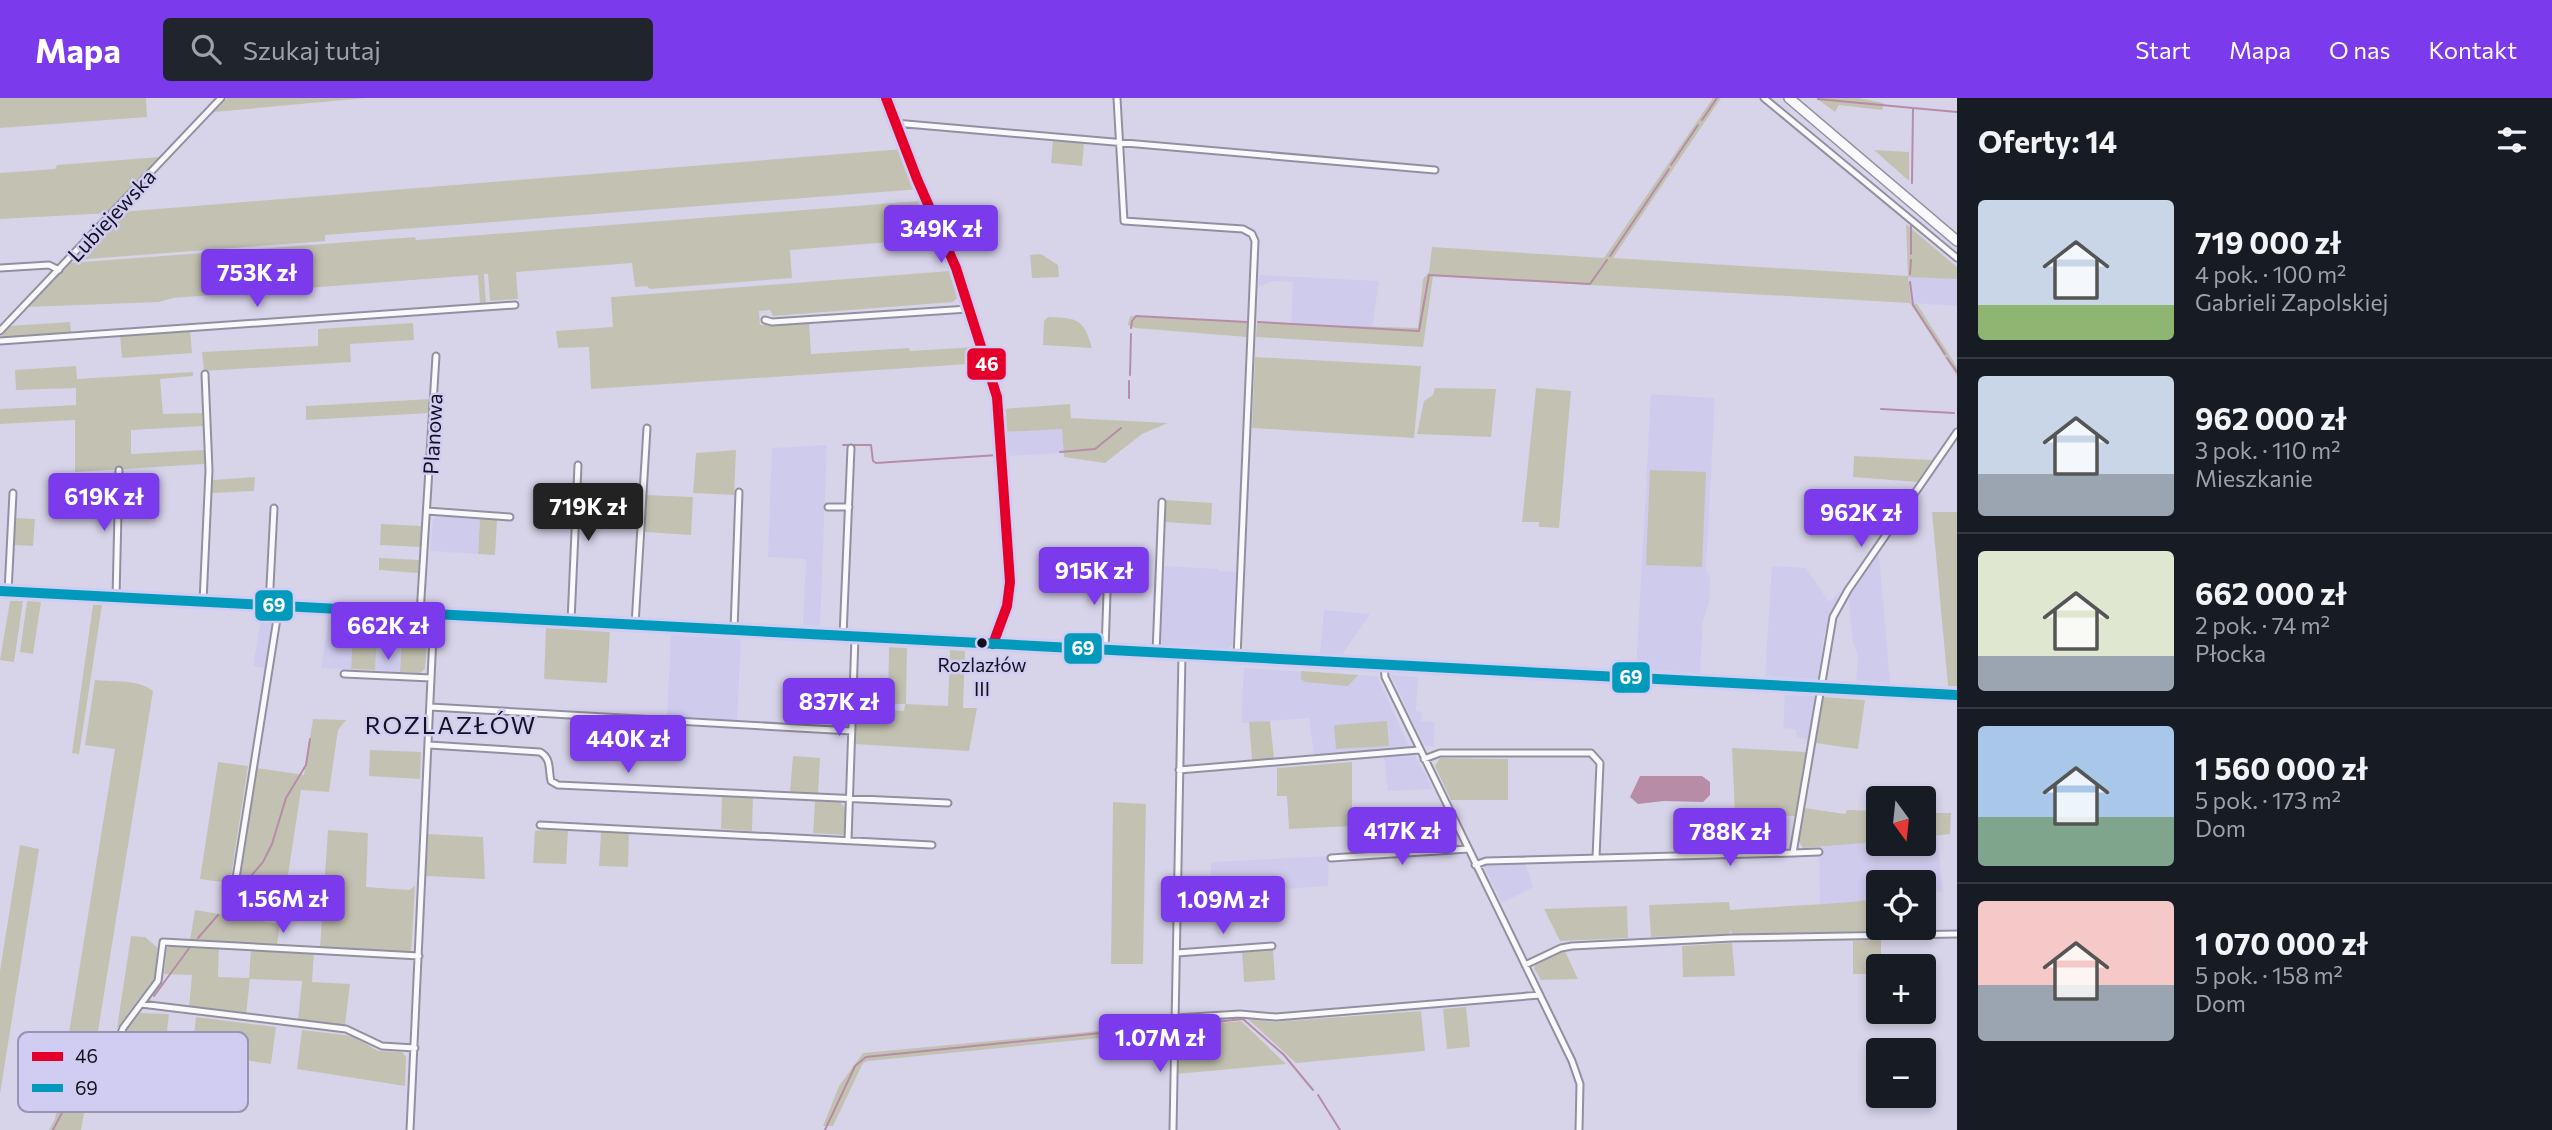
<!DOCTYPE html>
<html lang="pl">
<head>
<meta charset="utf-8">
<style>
  :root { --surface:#171b24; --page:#20242c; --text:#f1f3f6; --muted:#9ea1a6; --line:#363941; --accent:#7c3aed }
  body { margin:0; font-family:Commissioner,sans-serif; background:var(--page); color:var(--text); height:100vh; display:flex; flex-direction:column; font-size:26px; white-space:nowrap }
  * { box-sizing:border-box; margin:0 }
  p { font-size:23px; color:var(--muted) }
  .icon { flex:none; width:38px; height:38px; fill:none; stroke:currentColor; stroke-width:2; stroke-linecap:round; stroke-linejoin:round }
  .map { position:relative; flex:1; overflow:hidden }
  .panel { display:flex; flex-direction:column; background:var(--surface); width:595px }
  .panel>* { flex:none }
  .needle { width:46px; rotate:165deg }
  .tools { position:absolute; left:1866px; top:688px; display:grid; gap:14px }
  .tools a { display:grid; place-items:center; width:70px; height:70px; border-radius:7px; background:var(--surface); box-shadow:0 4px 10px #0003; font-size:35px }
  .price { position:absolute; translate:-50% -60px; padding:0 16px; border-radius:7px; background:var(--accent); color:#fff; font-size:23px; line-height:46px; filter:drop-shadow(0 2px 4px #0008) }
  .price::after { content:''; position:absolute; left:50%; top:42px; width:21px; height:16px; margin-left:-10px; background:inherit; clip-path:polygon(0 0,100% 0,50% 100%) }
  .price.active { background:#222; color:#fff }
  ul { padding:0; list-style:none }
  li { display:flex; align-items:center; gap:21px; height:175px; padding:0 21px }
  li+li { border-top:2px solid var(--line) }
  li span { display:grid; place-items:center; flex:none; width:196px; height:140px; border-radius:7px; color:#555 }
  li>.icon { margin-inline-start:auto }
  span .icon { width:84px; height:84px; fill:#fffc; stroke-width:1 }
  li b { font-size:30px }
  h2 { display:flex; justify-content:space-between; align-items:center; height:84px; padding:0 21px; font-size:30px }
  header { display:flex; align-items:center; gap:42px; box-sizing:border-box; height:98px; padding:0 35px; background:var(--accent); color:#fff }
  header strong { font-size:33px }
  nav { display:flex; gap:38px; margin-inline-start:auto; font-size:24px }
  .search { width:490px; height:63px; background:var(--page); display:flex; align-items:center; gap:18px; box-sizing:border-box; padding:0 24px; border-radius:7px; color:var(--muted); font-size:26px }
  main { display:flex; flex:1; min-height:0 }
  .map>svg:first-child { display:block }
  .built { fill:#cfcbed }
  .green { fill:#c3c2b2 }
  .water { fill:#b78ca7 }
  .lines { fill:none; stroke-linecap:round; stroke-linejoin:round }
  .stream { stroke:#b78ca7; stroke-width:2 }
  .street-casing { stroke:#9290a0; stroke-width:9 }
  .secondary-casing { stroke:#9290a0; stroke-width:11 }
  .primary-casing { stroke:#9290a0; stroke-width:12 }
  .street { stroke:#f9f9fc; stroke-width:5 }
  .secondary { stroke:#f9f9fc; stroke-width:8 }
  .primary { stroke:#f9f9fc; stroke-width:9 }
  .bus-1-casing { stroke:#d0ccf2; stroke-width:16 }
  .bus-2-casing { stroke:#d0ccf2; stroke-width:16 }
  .bus-1 { stroke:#e4002b; stroke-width:10 }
  .bus-2 { stroke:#029abc; stroke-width:10 }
  .bus-dot { fill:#12111d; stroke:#d0ccf2; stroke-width:2.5 }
  .labels { text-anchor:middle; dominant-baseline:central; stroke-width:5; stroke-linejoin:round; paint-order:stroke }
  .bus-label { font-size:19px; fill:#12111d; stroke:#d0ccf2 }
  .street-label { font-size:21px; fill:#12111d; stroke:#d0ccf2 }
  .quarter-label { font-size:24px; letter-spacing:2px; fill:#12111d; stroke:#d0ccf2 }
  .key { fill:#d0ccf2; stroke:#9794b2; stroke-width:2 }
  .key-label { font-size:19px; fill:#12111d }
  .line-badge { stroke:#d0ccf2; stroke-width:2.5 }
  .badge-label { font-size:19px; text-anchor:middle; font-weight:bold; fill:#fff }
</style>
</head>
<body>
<header>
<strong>Mapa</strong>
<div class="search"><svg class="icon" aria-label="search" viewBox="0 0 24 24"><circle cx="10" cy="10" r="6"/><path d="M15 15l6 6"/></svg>Szukaj tutaj</div>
<nav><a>Start</a><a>Mapa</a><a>O nas</a><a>Kontakt</a></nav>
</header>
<main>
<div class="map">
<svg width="1957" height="1032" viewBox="0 0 1957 1032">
  <rect width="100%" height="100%" fill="#d7d4ea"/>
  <path class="built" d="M1259,177l120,6 -7,48 -81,-4 2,-43 -20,-1 -15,6z
    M1908,178l49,3v27l-46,-3z
    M1651,296l64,4 -9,171 4,8 -1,26 -6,18 -3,52 -64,-3z
    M1062,331l2,24 -58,3 -2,-24z
    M827,347l-7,181 -17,-1 3,-66 -38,-2 4,-109z
    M437,418l43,3 -2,35 -48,-3 3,-32z
    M1878,454l1,2 11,129 -34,-2 2,-24 -5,-15 -5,-46z
    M1162,468l56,3v2l18,1 -4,73 -4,4 -65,-4 -4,-5z
    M1772,468l34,2 23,34 11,-10 -16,43 -6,44 -53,-3z
    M1324,512l46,4 -28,41 -22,-2z
    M262,516h12l-8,54 -13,-2z
    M329,519l25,1 -3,51 -30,-1z
    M378,522l25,1 -3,51 -25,-2z
    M671,537l70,4 -4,81 -70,-4z
    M1244,570l133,8 33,72 -96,7 -5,-37 -68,5z
    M1391,577l27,2 -2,34 6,1 -1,9 14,1 -1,25 -10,-2z
    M1785,597l31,1 -8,43 -11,-1 -2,-9 -12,-1z
    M1415,657l18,34 -45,2 -4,-34z
    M1937,738l6,55 -20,3v-12h-45v17l-58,7 -1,-59 59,-5 45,2v-7z
    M1329,758l-1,30 -148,10v-14l31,-1v-19z
    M1525,764l8,25 -31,16 -19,-39z"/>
  <path class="green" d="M0,0h146l1,19 -147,11z
    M227,0h139l-152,14z
    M1713,0h8l-108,160 295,18 -2,-52 51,43v12l-49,-2 3,26 6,1 40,63v9l-47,-73 -477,-27 -10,71 -167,-10 1,-14 161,5 5,-49 6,-7 3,-25 172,11z
    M1816,0h42l26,5 -2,7 -43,-5 -4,7z
    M1053,43l31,2 -2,23 -31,-3z
    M903,51l17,40 -595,46v6l-251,19 46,-48z
    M1874,52l35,2v29z
    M159,59l-4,5h4l-49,51 -110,6v-46l55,-4 2,-4z
    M920,103l7,3 14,34 -151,12 2,28 -142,11 -3,-3 -12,1 -3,-24 -116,9 2,27 -28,2 -2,-27h-4l2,30h-6l-2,-29 -305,23 -14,4 -132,5 43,-44 345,-26 1,3z
    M1041,156l17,11 1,12 -27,1 -2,-23z
    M950,173l7,27 -4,4 -180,14 -3,-6 -11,1 1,14 49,-4 2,33 98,-6 1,3 67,-4 6,16 -392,26 -2,-42 -31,1 -2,-17 57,-4 -2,-30z
    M1130,218l117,6v15l-112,-9 -7,-3z
    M1048,219c30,1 36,2 44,31l-49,-3 1,-24z
    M70,224l1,11 -71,5 9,-12z
    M413,225l1,17 -64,4 1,18 -147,9 -2,-19 116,-6v-17z
    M190,232l2,23 -70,5 -2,-23z
    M1255,259l166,9 -7,72 -162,-10z
    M76,268l1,13 116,-7v4l-33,3 3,35 39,-1 1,13 -72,4v24l73,-4v14l-129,8v-52l-75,4v-15l76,-4v-17l-60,2 -1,-20z
    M1435,290l61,1 -5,48 -74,-3 7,-33 9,-6z
    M1536,290l35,3 -12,137 -20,-1v-5h-17z
    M431,301v14l-125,7v-14z
    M1070,306l1,14 97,5 -26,11 -37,29 -41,-6 -2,-28 -58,3 -2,-23z
    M736,352l-2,45 -41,-2 3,-40z
    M1854,358l78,4 -15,22 -64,-5z
    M1650,372l56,2 -4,95 -56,-2z
    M255,379l-1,14 -42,2 1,-13z
    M646,397l47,2 -2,38 -47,-3z
    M1165,402l47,3 -1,22 -47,-3z
    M1932,414h25v174h-9z
    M15,420l20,1 -2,27 -19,-1z
    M480,421l17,1 -2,35 -17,-1z
    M381,426l41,2 -2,21 -40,-2z
    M379,460l40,2 -1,13 -39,-3z
    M10,503h13l-9,61 -14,-2z
    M27,503l14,1 -8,52 -13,-2z
    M93,507h9l-23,149 -7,-1z
    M354,520l24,2 -3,50 -24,-1z
    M403,523l25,1 -3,47 -5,4 -20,-1z
    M546,530l64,4 -3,51 -63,-4z
    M889,549l18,1 -1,56 42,2 2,-56 15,1 -2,57h14l-8,43 -114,-7 1,-30 4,-5 44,2 1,-7h-17z
    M1301,573l57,4 -10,11 -43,-4 -4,-3z
    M95,582c18,2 44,-1 58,11l-61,377 26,-29 7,1 1,-9 14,-18 29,1 -4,33 -40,-6 -35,39 -9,50h-32l6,-11 60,-370 -30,-4z
    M1823,599l42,3 -7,49 -43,-6z
    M313,621l33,1 -8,10 -9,62 -28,-2 -17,111 -46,-7 19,-126 47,7z
    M1270,623l4,37 -22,2 -3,-38z
    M1387,623l2,25 -53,3 -2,-24z
    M1732,650l74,4 -11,64 -60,-2z
    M370,652l51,2 -1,27 -51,-3z
    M793,658l27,2 -2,36 -28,-2z
    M1440,660l68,1v41h-57l-16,-34z
    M218,664l30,4 -18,117 -30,-4z
    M1352,664v64l-63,3 -2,-33h-10v-28z
    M722,699l31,1 -1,33 -31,-2z
    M815,703l25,1 5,6v27l-32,-2z
    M1113,704l33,2 -3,160h-32z
    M1804,710l41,6 2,-4 31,1v31l-75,6 -5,-8z
    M1923,715h28l-1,21 -27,3z
    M328,732l40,3 -2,54 43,3 6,-4 -4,68 -91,-6z
    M546,732l22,1 -2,33 -33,-1 2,-32z
    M601,734l28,1 -1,34 -29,-1z
    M427,736l56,3 2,42 -59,-3z
    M20,747l19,4 -39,245v-123z
    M1878,801v29h21l1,3 -168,3 -1,-3 -2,3 -78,3 -2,-32 80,-3 1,8c50,-4 97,-5 148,-11z
    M1627,808l1,32 -68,3 -16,-32z
    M195,812l85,14 -3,20 -87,-4z
    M131,838l14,1 13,11 -4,31 -37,49z
    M1881,842v26h-3v8h-25v-33z
    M173,845l46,3 -1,31 31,1 2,-30 63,4 -2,30 38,2 -5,41 -47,-5 4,-39 -52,-2 -4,35 -57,-7 3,-32 -28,-1 3,-26z
    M1732,845l3,33 -52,1 -1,-31z
    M1273,851l2,31 -31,2 -2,-31z
    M1564,851l14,30 -37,1 -7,-12 2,-6z
    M1466,909l4,40 -23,2 -4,-40z
    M1421,913l4,40 -129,12 -48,-44 26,3z
    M196,919l80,10 -5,37 -79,-12z
    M1241,923l45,43 -110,10 1,-46z
    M1172,926l-1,7 -303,30 -5,2 -30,63h-10l16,-40 24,-33z
    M302,932l51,6 25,15 24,1 4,5 -1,29 -108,-17z"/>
  <path class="water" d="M1640,678h62l8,6v13l-7,7 -39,-1 -26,3 -8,-7z"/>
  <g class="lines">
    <path class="stream" d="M1818,1l95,9 -1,75
      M1913,10l44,4
      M1702,22l15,-22
      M1671,67l27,-40
      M1911,156v-30
      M1610,158l59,-87
      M1910,176l1,-14
      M1910,184l3,23 32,49
      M1258,224l161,9 10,-56 161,9 17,-24
      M1131,230l1,-7 4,-5 111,6
      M1947,260l10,14
      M1130,277l1,-41
      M1129,300v-17
      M1881,311l73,4
      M843,347h28l2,16 3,2 122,-8
      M1060,354l35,-3 26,-21
      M239,792l24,-28 9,-18 14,-46 20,-33 4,-26
      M198,840l20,-23
      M154,898l36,-49
      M1179,928l64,-7 41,36 29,35
      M1318,997l22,35
      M53,1032l14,-27 53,-62
      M825,1032l30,-64 11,-9 303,-31"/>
    <defs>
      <path id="street" d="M886,0l31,81 39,89 41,129 13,185 -3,24 -14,38
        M1117,0l7,123 119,8 9,5 3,7 -18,416
        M1764,0l193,160
        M895,25l540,47
        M0,170l49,-3 10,5
        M765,222l7,2 196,-13
        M0,233l221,-233
        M0,243l515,-36
        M828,409h21
        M427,413l83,6
        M8,494l5,-99
        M116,500l3,-128
        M203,504l6,-132 -4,-96
        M269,508l5,-98
        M420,516l16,-258
        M571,523l7,-156
        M635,527l12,-197
        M734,532l5,-138
        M843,538l8,-188
        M1105,552l3,-85
        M1156,555l6,-151
        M1384,567l1,12 187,384 8,23 -1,46
        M344,576l87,4
        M430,609l422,24
        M429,647l111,7c12,7 8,17 11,29l7,4 390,18
        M1424,661l16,-6h151l9,10 -4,95
        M1179,672l240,-20
        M540,727l392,20
        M848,742l7,-203
        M1793,755l26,-1
        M1331,760l137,-9
        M1475,767l11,-4 307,-8 40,-236 15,-27 109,-158
        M231,812l48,-304
        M1177,855l95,-7
        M1525,867l36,-17 11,-2 160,-8 225,-4
        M141,906l205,25 36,17 33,2
        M1176,920l64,-4 36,3 264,-22
        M120,938l3,-8 35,-47 5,-39 256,14
        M410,1032l24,-516
        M1173,1032l9,-476"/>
      <path id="secondary" d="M0,493l1957,104"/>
      <path id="primary" d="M1789,0l168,143"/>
    </defs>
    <use href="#street" class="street-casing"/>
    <use href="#secondary" class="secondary-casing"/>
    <use href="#primary" class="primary-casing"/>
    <use href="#street" class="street"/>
    <use href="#secondary" class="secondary"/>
    <use href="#primary" class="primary"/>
    <defs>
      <path id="bus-1" d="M886,0l31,81 39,89 41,129 13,185 -3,24 -14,38"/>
      <path id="bus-2" d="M0,493l1957,104"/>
    </defs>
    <use href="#bus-1" class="bus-1-casing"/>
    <use href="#bus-2" class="bus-2-casing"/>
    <use href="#bus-1" class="bus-1"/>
    <use href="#bus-2" class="bus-2"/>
  </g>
  <circle class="bus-dot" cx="982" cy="545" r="6"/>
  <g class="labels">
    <g class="bus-label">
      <text x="982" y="566">Rozlazłów<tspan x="982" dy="24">III</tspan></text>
    </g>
    <g class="street-label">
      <text transform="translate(111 117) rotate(-47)">Lubiejewska</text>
      <text transform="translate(432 336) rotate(-87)">Planowa</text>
    </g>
    <g class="quarter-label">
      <text x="451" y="626">ROZLAZŁÓW</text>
    </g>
  </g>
  <rect x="18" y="934" width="230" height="80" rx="10" class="key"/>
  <rect x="32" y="954" width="31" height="9" fill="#e4002b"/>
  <rect x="32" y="986" width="31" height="8" fill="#029abc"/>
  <g class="key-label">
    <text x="75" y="965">46</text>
    <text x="75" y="997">69</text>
  </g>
  <g class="line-badge">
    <rect x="966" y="249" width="41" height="34" rx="7" fill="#e4002b"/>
    <rect x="254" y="491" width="40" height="33" rx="7" fill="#029abc"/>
    <rect x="1063" y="534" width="40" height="33" rx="7" fill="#029abc"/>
    <rect x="1611" y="563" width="40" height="33" rx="7" fill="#029abc"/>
  </g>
  <g class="badge-label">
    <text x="987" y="273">46</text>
    <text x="274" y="514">69</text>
    <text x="1083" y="557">69</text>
    <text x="1631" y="586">69</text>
  </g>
</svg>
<div class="tools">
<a><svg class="needle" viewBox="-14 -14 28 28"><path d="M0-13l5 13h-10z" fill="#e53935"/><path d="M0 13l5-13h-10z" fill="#9ea1a6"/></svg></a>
<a><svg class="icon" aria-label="locate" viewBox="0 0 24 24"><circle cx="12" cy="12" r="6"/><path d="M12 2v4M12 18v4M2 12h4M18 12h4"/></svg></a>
<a>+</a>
<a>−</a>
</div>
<b class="price" style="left:941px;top:167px">349K zł</b>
<b class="price" style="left:257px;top:211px">753K zł</b>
<b class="price" style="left:104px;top:435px">619K zł</b>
<b class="price active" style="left:588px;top:445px">719K zł</b>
<b class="price" style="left:1861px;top:451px">962K zł</b>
<b class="price" style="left:1094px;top:509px">915K zł</b>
<b class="price" style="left:388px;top:564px">662K zł</b>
<b class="price" style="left:839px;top:640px">837K zł</b>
<b class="price" style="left:628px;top:677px">440K zł</b>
<b class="price" style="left:1402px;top:769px">417K zł</b>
<b class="price" style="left:1730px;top:770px">788K zł</b>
<b class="price" style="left:283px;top:837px">1.56M zł</b>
<b class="price" style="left:1223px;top:838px">1.09M zł</b>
<b class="price" style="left:1160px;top:976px">1.07M zł</b>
</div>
<section class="panel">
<h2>Oferty: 14<svg class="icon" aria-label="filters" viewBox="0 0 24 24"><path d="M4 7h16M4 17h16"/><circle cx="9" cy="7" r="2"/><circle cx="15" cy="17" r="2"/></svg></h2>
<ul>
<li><span style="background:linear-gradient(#c9d6e8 75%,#8fb573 0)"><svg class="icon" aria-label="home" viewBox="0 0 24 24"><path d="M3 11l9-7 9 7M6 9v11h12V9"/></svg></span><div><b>719 000 zł</b><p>4 pok. · 100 m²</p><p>Gabrieli Zapolskiej</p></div></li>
<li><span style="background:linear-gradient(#c9d6e8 70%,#9aa5b1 0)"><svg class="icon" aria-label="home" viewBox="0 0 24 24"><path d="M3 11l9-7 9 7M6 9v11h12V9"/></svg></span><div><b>962 000 zł</b><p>3 pok. · 110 m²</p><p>Mieszkanie</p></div></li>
<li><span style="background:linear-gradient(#dfe7d0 75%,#9aa5b1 0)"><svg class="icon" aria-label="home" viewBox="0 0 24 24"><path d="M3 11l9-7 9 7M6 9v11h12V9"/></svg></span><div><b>662 000 zł</b><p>2 pok. · 74 m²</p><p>Płocka</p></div></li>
<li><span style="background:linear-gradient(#a9c7e8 65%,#7fa58c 0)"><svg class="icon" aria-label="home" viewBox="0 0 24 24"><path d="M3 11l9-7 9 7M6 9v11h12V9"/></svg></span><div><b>1 560 000 zł</b><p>5 pok. · 173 m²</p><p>Dom</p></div></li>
<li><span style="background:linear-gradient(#f6c9c9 60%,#9aa5b1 0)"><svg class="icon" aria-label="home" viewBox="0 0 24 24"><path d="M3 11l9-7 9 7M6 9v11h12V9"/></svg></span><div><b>1 070 000 zł</b><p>5 pok. · 158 m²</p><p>Dom</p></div></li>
</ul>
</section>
</main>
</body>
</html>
